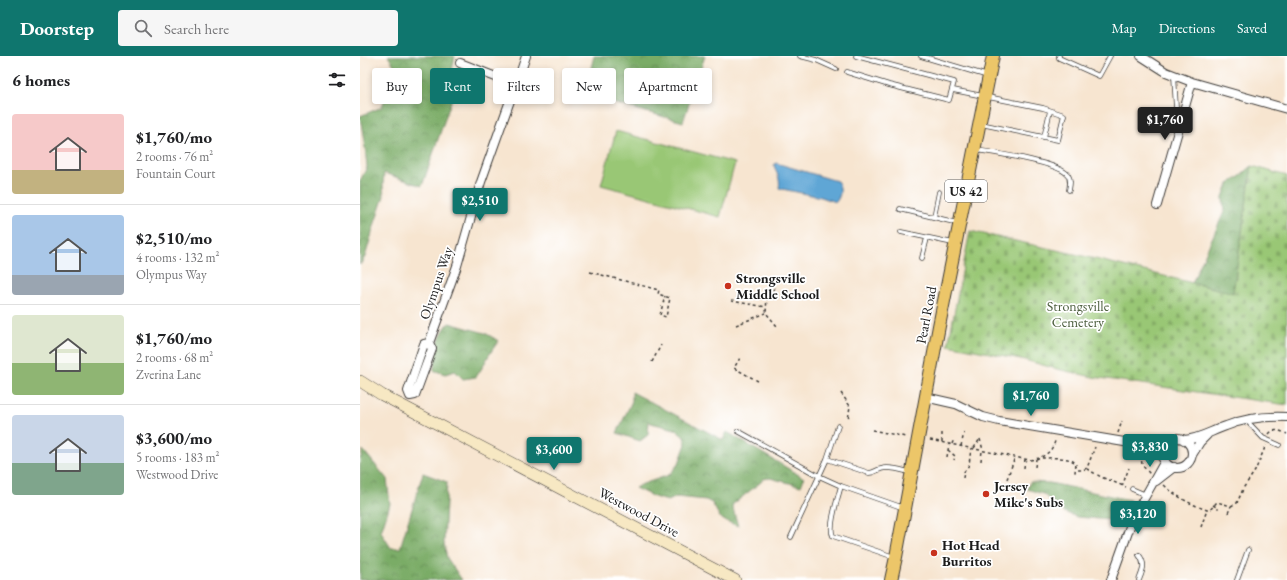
<!DOCTYPE html>
<html lang="en">
<head>
<meta charset="utf-8">
<style>
  :root { --surface:#fff; --page:#f6f6f6; --text:#202124; --muted:#757577; --line:#e0e0e0; --accent:#0f766e }
  body { margin:0; font-family:"EB Garamond",serif; background:var(--page); color:var(--text); height:100vh; display:flex; flex-direction:column; font-size:15px; white-space:nowrap }
  * { box-sizing:border-box; margin:0 }
  p { font-size:13px; color:var(--muted) }
  .icon { flex:none; width:22px; height:22px; fill:none; stroke:currentColor; stroke-width:2; stroke-linecap:round; stroke-linejoin:round }
  .map { position:relative; flex:1; overflow:hidden }
  .side { display:flex; flex-direction:column; background:var(--surface); width:360px }
  .side>* { flex:none }
  .top-card { position:absolute; left:12px; top:12px; width:380px; height:36px; display:flex; gap:8px }
  .price { position:absolute; translate:-50% -34px; padding:0 9px; border-radius:4px; background:var(--accent); color:#fff; font-size:13px; line-height:26px; filter:drop-shadow(0 1px 2px #0008) }
  .price::after { content:''; position:absolute; left:50%; top:24px; width:12px; height:9px; margin-left:-6px; background:inherit; clip-path:polygon(0 0,100% 0,50% 100%) }
  .price.on { background:#222; color:#fff }
  ul { padding:0; list-style:none }
  li { display:flex; align-items:center; gap:12px; height:100px; padding:0 12px }
  li+li { border-top:1px solid var(--line) }
  li span { display:grid; place-items:center; flex:none; width:112px; height:80px; border-radius:4px; color:#555 }
  li>.icon { margin-inline-start:auto }
  span .icon { width:48px; height:48px; fill:#fffc; stroke-width:1 }
  li b { font-size:17px }
  h2 { display:flex; justify-content:space-between; align-items:center; height:48px; padding:0 12px; font-size:17px }
  .pill { padding:0 14px; border-radius:4px; background:var(--surface); box-shadow:0 2px 6px #0003; font-size:14px; line-height:36px }
  .pill.on { background:var(--accent); color:#fff }
  header { display:flex; align-items:center; gap:24px; box-sizing:border-box; height:56px; padding:0 20px; background:var(--accent); color:#fff }
  header strong { font-size:19px }
  nav { display:flex; gap:22px; margin-inline-start:auto; font-size:14px }
  .search { width:280px; height:36px; background:var(--page); display:flex; align-items:center; gap:10px; box-sizing:border-box; padding:0 14px; border-radius:4px; color:var(--muted); font-size:15px }
  main { display:flex; flex:1; min-height:0 }
  .map>svg:first-child { display:block }
  .forest { fill:url(#forest-crowns); stroke:#4b6441 }
  .cemetery { fill:url(#cemetery-stones); stroke:#5a7248 }
  .pitch { fill:#99c775; stroke:#5a7248 }
  .water { fill:#5fa6d5; stroke:#3e6178 }
  .lines { fill:none; stroke-linecap:round; stroke-linejoin:round }
  .lane-casing { stroke:#3d3a37; stroke-width:5.5 }
  .street-casing { stroke:#3d3a37; stroke-width:10 }
  .secondary-casing { stroke:#3d3a37; stroke-width:12 }
  .primary-casing { stroke:#3d3a37; stroke-width:14 }
  .path { stroke:#3d3a37; stroke-width:1.5; stroke-dasharray:3 3; stroke-linecap:butt }
  .lane { stroke:#fff; stroke-width:4 }
  .street { stroke:#fff; stroke-width:8 }
  .secondary { stroke:#f7e8c3; stroke-width:11 }
  .primary { stroke:#ecc669; stroke-width:12 }
  .poi-dot { fill:#c8321e; stroke:#fff; stroke-width:1.5 }
  .labels { text-anchor:middle; dominant-baseline:central; stroke-width:3.5; stroke-linejoin:round; paint-order:stroke }
  .shield { fill:#fff; stroke:#606060; stroke-width:1 }
  .shield-label { font-size:13px; font-weight:bold; fill:#1c1c1c }
  .poi-label { font-size:14px; font-weight:bold; fill:#1c1c1c; stroke:#fff; text-anchor:start }
  .street-label { font-size:14px; fill:#1c1c1c; stroke:#fff }
  .park-label { font-size:14px; fill:#4e6040; stroke:#fff }
</style>
</head>
<body>
<header>
<strong>Doorstep</strong>
<div class="search"><svg class="icon" aria-label="search" viewBox="0 0 24 24"><circle cx="10" cy="10" r="6"/><path d="M15 15l6 6"/></svg>Search here</div>
<nav><a>Map</a><a>Directions</a><a>Saved</a></nav>
</header>
<main>
<section class="side">
<h2>6 homes<svg class="icon" aria-label="filters" viewBox="0 0 24 24"><path d="M4 7h16M4 17h16"/><circle cx="9" cy="7" r="2"/><circle cx="15" cy="17" r="2"/></svg></h2>
<ul>
<li><span style="background:linear-gradient(#f6c9c9 70%,#c2b280 0)"><svg class="icon" aria-label="home" viewBox="0 0 24 24"><path d="M3 11l9-7 9 7M6 9v11h12V9"/></svg></span><div><b>$1,760/mo</b><p>2 rooms · 76 m²</p><p>Fountain Court</p></div></li>
<li><span style="background:linear-gradient(#a9c7e8 75%,#9aa5b1 0)"><svg class="icon" aria-label="home" viewBox="0 0 24 24"><path d="M3 11l9-7 9 7M6 9v11h12V9"/></svg></span><div><b>$2,510/mo</b><p>4 rooms · 132 m²</p><p>Olympus Way</p></div></li>
<li><span style="background:linear-gradient(#dfe7d0 60%,#8fb573 0)"><svg class="icon" aria-label="home" viewBox="0 0 24 24"><path d="M3 11l9-7 9 7M6 9v11h12V9"/></svg></span><div><b>$1,760/mo</b><p>2 rooms · 68 m²</p><p>Zverina Lane</p></div></li>
<li><span style="background:linear-gradient(#c9d6e8 60%,#7fa58c 0)"><svg class="icon" aria-label="home" viewBox="0 0 24 24"><path d="M3 11l9-7 9 7M6 9v11h12V9"/></svg></span><div><b>$3,600/mo</b><p>5 rooms · 183 m²</p><p>Westwood Drive</p></div></li>
</ul>
</section>
<div class="map">
<svg width="927" height="524" viewBox="0 0 927 524">
  <defs>
    <pattern id="forest-crowns" width="20" height="18" patternUnits="userSpaceOnUse"><rect width="20" height="18" fill="#7aac66"/><path d="M2 6a3 3 0 1 1 6 0M12 15a3 3 0 1 1 6 0" fill="none" stroke="#638b53"/></pattern>
    <pattern id="cemetery-stones" width="16" height="16" patternUnits="userSpaceOnUse"><rect width="16" height="16" fill="#99c775"/><path d="M2 7V4a2 2 0 0 1 4 0v3zM10 15v-3a2 2 0 0 1 4 0v3z" fill="#83aa65"/></pattern>
  </defs>
  <rect width="100%" height="100%" fill="#fff"/>
  <filter id="ink" filterUnits="userSpaceOnUse"><feTurbulence type="fractalNoise" baseFrequency=".025" numOctaves="2"/><feDisplacementMap in="SourceGraphic" scale="8" xChannelSelector="R" yChannelSelector="G"/><feConvolveMatrix kernelMatrix="1 2 1 2 8 2 1 2 1" color-interpolation-filters="sRGB"/></filter>
  <filter id="wash" filterUnits="userSpaceOnUse"><feTurbulence type="fractalNoise" baseFrequency=".012" numOctaves="4" result="noise"/><feDisplacementMap in="SourceGraphic" scale="16" xChannelSelector="R" yChannelSelector="G"/><feGaussianBlur stdDeviation="0.9" result="paint"/><feColorMatrix in="noise" values="0 0 0 0 0 0 0 0 0 0 0 0 0 0 0 0 0 1.4 0 .05"/><feComposite in="paint" operator="in"/></filter>
  <g filter="url(#wash)">
    <rect width="100%" height="100%" fill="#f7e5d0"/>
    <path class="forest" d="M28,0h67l-4,19 8,3 -37,108 -38,-13 -1,13 1,10 -9,27 -10,34 -5,8v-84l7,-14 -2,-19 -5,-32 22,-9 14,-39z
      M234,0h111l-22,66 -99,-27z
      M892,110l-19,127 -41,-10 32,-71 -1,-15 5,-13 10,-6z
      M89,267l36,10 14,8c-10,11 -14,24 -23,36l-13,2 -8,-8 -10,3 -12,-4c3,-6 2,-11 3,-17 1,-11 6,-22 13,-30z
      M272,336l91,48 4,-8 77,46 -3,8 -31,-8 -7,1 -2,3 -29,23 6,21 -17,-7 -9,-16 -6,-3 -29,-3 -9,4 -14,-4 -19,-9 5,-3 29,-10 10,-12 7,-19 -2,-7 -9,-8 -24,-6 -2,-2 -1,14 -8,6 -23,-8 15,-32z
      M3,394l24,29 3,25 -9,28 10,16h9l23,-75 24,9 -3,61 3,15 15,22h-102v-120z
      M670,426l20,1 80,17 -2,9 -7,12 -44,-4 -13,-5 -21,-18 -16,-5z"/>
    <path class="cemetery" d="M892,110l35,10v229l-194,-28 -36,-8 -36,-10 -73,-14 22,-114 109,24 154,38z"/>
    <path class="pitch" d="M256,75l119,32 -15,54 -119,-32z"/>
    <path class="water" d="M416,107l61,18c5,6 4,15 -1,21l-15,-5 -39,-8 -3,-1c2,-9 -3,-15 -5,-23z"/>
  </g>
  <g filter="url(#ink)">
    <g class="lines">
      <defs>
        <path id="lane" d="M440,0l16,4 20,9
          M561,0l67,20
          M699,0v2l40,18 11,-20
          M487,16l42,13 60,15 5,-18 -98,-26
          M814,19l2,33 7,5
          M593,34l90,18 21,7 -6,25 -77,-16
          M684,81l6,-26
          M616,94c18,3 83,12 92,25 3,5 2,9 1,15
          M540,153l58,14
          M574,161l5,-25
          M541,176l52,11
          M562,202l5,-20
          M886,364l17,18 16,7
          M378,375l81,45 22,10 63,22
          M467,403l42,14c5,0 7,-3 12,-4 8,-3 20,1 28,3
          M481,430c-3,11 -13,41 -8,50l61,21
          M772,433l14,6
          M431,481l36,-78 11,-33
          M779,524c4,-10 7,-16 0,-25
          M877,524l11,-30"/>
        <path id="street" d="M781,0l25,16 26,10 95,27
          M100,7l46,18
          M146 29a11 11 0 1 1 22 0a11 11 0 1 1-22 0Z
          M160,18l6,-18
          M797,149l35,-123
          M69,287l3,6 -17,46 -5,1 -2,-5 16,-47 5,-1 28,-77 24,-84 31,-87
          M565,341l31,7 27,13 16,4 137,23 30,-1
          M802 397a15 15 0 1 1 30 0a15 15 0 1 1-30 0Z
          M824,384c16,-1 27,-9 42,-14 19,-8 40,-10 61,-9
          M781,390l22,11
          M832,399l8,-13 7,-7
          M796,425l18,-14
          M751,524l22,-62 32,-57"/>
        <path id="secondary" d="M0,325l22,14 353,185"/>
        <path id="primary" d="M531,524l5,-23 43,-231 54,-270"/>
      </defs>
      <use href="#lane" class="lane-casing"/>
      <use href="#street" class="street-casing"/>
      <use href="#secondary" class="secondary-casing"/>
      <use href="#primary" class="primary-casing"/>
      <path class="path" d="M230,216l69,18 -1,4 12,4 -4,19 -6,-2 5,-19
        M415,232l-8,8 -1,17 11,13
        M371,245l35,6
        M376,269l30,-12
        M380,302l-6,10 24,13
        M292,306l9,-17
        M481,337l9,13 -2,14
        M512,374l34,7
        M758,377l4,-12
        M909,378c5,-6 12,-3 18,0
        M620,383l3,11
        M570,384l99,20c12,-1 23,-7 26,-19
        M582,386v-11h1
        M592,388l2,-5
        M601,390l3,-13
        M614,392l6,-9
        M588,394l7,6 -1,4
        M781,399l1,10 8,9
        M587,401l2,-13
        M682,402c11,0 25,-2 34,5l-1,9 2,-2h6l4,-2 8,-21
        M621,405l1,-11
        M675,411l1,-8
        M664,412l1,-9
        M727,413l14,8 25,10
        M603,422l1,-6 5,-7 2,-17
        M647,423l8,-22
        M804,429c13,12 26,19 43,25h3l7,-8 14,4 6,-3 7,-16 11,-16 11,-26
        M762,430l7,-18
        M853,449l5,3v1
        M868,457l3,-7
        M841,471l6,-17"/>
      <use href="#lane" class="lane"/>
      <use href="#street" class="street"/>
      <use href="#secondary" class="secondary"/>
      <use href="#primary" class="primary"/>
    </g>
  </g>
  <g class="poi-dot">
    <circle cx="368" cy="230" r="4"/>
    <circle cx="626" cy="438" r="4"/>
    <circle cx="574" cy="497" r="4"/>
  </g>
  <g class="labels">
    <rect class="shield" x="585" y="124" width="42" height="22" rx="3"/>
    <g class="shield-label">
      <text x="606" y="135">US 42</text>
    </g>
    <g class="poi-label">
      <text x="376" y="222">Strongsville<tspan x="376" dy="16">Middle School</tspan></text>
      <text x="634" y="430">Jersey<tspan x="634" dy="16">Mike's Subs</tspan></text>
      <text x="582" y="489">Hot Head<tspan x="582" dy="16">Burritos</tspan></text>
    </g>
    <g class="street-label">
      <text transform="translate(76 227) rotate(-71)">Olympus Way</text>
      <text transform="translate(566 259) rotate(-79)">Pearl Road</text>
      <text transform="translate(279 456) rotate(28)">Westwood Drive</text>
    </g>
    <g class="park-label">
      <text x="718" y="250">Strongsville<tspan x="718" dy="16">Cemetery</tspan></text>
    </g>
  </g>
</svg>
<b class="price on" style="left:805px;top:85px">$1,760</b>
<b class="price" style="left:120px;top:166px">$2,510</b>
<b class="price" style="left:671px;top:361px">$1,760</b>
<b class="price" style="left:790px;top:412px">$3,830</b>
<b class="price" style="left:194px;top:415px">$3,600</b>
<b class="price" style="left:778px;top:479px">$3,120</b>
<div class="top-card">
<a class="pill">Buy</a>
<a class="pill on">Rent</a>
<a class="pill">Filters</a>
<a class="pill">New</a>
<a class="pill">Apartment</a>
</div>
</div>
</main>
</body>
</html>
